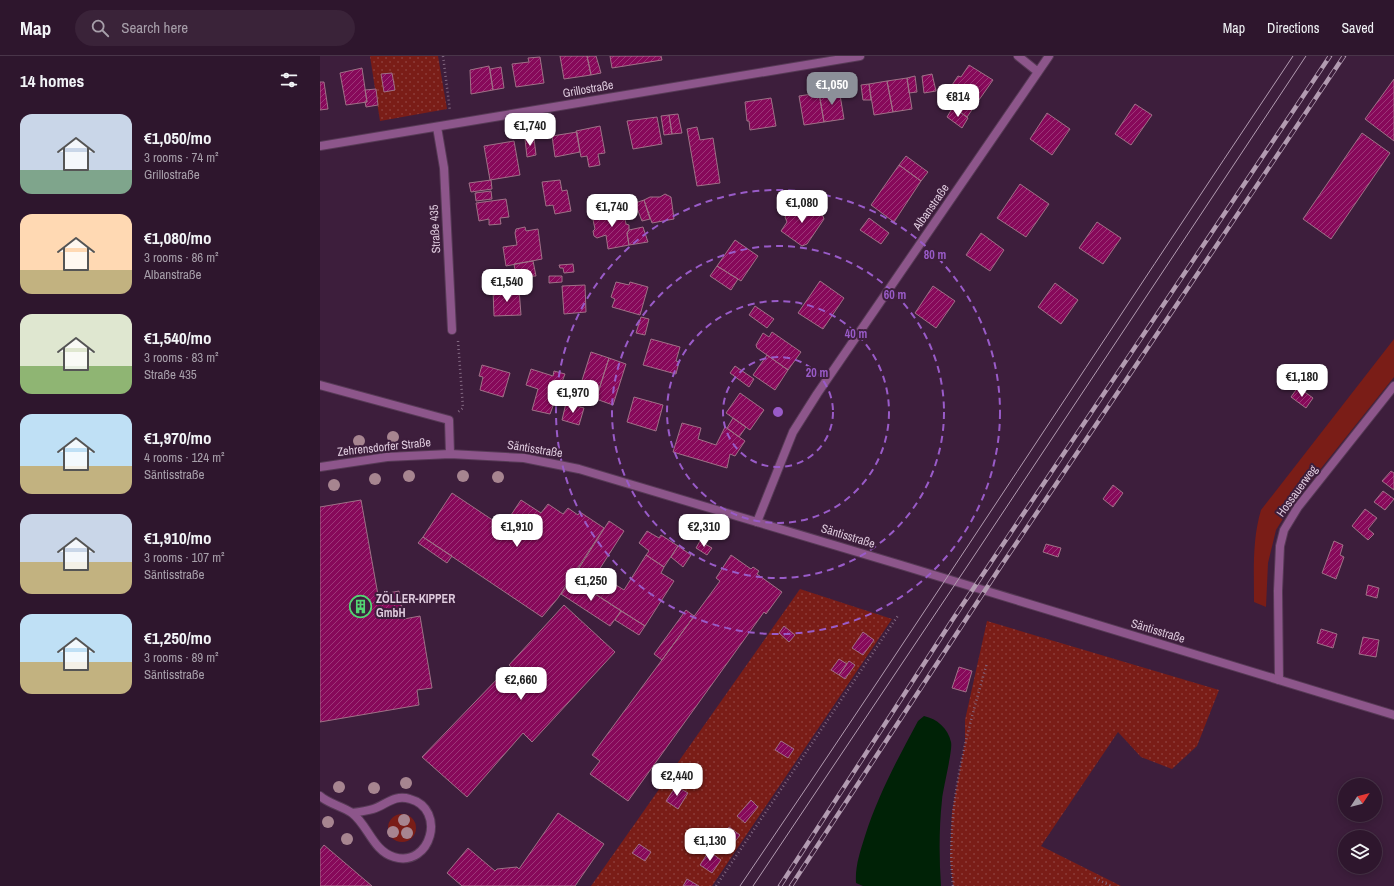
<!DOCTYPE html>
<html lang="en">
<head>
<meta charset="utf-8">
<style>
  :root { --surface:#2e162d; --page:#3a2339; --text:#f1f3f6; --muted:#a79faa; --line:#493549; --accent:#8c9099 }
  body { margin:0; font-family:"Archivo Narrow",sans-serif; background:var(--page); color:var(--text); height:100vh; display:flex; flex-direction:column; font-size:15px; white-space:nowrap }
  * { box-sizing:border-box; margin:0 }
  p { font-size:13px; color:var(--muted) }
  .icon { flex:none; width:22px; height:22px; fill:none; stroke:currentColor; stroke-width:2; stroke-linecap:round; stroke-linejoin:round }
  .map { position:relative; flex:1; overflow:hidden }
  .details { display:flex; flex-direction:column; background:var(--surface); width:320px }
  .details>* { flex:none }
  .needle { width:26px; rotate:54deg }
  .tools { position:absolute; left:1018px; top:722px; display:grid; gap:8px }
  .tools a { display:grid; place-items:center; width:44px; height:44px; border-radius:50%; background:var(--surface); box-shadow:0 2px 10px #0003,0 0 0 1px var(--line); font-size:20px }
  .price { position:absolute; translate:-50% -34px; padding:0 9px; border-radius:8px; background:#fff; color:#222; font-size:13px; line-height:26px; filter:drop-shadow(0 1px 2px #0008) }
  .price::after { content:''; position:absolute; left:50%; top:24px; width:12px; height:9px; margin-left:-6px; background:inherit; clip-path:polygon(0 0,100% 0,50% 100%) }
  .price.active { background:var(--accent); color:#fff }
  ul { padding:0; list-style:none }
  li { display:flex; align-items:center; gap:12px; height:100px; padding:0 20px }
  li span { display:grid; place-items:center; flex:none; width:112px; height:80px; border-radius:12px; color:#555 }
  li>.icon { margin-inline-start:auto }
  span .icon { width:48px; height:48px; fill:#fffc; stroke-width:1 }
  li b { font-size:17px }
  h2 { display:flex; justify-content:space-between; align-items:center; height:48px; padding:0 20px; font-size:17px }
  header { display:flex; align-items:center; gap:24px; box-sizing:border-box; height:56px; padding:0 20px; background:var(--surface); border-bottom:1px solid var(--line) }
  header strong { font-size:19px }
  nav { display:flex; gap:22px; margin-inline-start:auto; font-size:14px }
  .search { width:280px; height:36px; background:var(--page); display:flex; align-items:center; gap:10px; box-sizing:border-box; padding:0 14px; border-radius:22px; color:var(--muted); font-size:15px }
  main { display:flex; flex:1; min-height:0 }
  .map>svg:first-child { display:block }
  .green { fill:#7a1d17 }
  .garden { fill:url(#garden-dots) }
  .water { fill:#002206 }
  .building { fill:url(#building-hatch); stroke:#9f7187 }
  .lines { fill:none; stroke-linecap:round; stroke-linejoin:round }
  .minor-casing { stroke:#573a56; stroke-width:10 }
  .tertiary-casing { stroke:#573a56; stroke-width:10 }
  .path { stroke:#826881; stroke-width:2.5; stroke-dasharray:1 3; stroke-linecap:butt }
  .minor { stroke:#8d568b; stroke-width:8 }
  .tertiary { stroke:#8d568b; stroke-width:8 }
  .tram { stroke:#b29bb1; stroke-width:1 }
  .rail-casing { stroke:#b29bb1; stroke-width:4.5 }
  .rail { stroke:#3d1e3c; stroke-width:3; stroke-dasharray:9; stroke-linecap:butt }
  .tree { fill:#a78590 }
  .ring { fill:none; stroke:#995bc8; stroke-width:2; stroke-dasharray:7 5 }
  .labels { text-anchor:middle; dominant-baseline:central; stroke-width:4; stroke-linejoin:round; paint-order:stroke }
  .street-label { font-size:12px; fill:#decadd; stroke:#3d1e3c }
  .poi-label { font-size:12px; font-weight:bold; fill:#decadd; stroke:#3d1e3c; text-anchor:start }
  .centre { fill:#995bc8; stroke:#3d1e3c; stroke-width:2 }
  .ring-label { font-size:12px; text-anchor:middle; font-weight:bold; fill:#995bc8; stroke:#3d1e3c; stroke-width:4; stroke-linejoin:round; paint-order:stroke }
</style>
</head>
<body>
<header>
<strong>Map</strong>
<div class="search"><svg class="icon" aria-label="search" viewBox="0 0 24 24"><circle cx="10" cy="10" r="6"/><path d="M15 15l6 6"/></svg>Search here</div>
<nav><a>Map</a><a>Directions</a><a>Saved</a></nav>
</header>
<main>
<section class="details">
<h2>14 homes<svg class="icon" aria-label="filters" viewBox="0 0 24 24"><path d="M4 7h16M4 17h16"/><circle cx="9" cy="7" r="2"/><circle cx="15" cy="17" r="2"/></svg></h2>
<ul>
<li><span style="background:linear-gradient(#c9d6e8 70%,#7fa58c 0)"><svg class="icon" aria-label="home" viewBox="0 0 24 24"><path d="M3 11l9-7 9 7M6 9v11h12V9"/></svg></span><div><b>€1,050/mo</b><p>3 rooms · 74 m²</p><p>Grillostraße</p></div></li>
<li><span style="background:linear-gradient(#ffd9b3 70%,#c2b280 0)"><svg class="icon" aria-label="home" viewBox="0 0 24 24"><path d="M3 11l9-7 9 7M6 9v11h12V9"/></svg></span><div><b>€1,080/mo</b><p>3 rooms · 86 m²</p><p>Albanstraße</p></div></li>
<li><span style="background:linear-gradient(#dfe7d0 65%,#8fb573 0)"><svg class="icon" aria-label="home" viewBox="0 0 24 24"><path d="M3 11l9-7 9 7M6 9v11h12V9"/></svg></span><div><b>€1,540/mo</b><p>3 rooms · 83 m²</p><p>Straße 435</p></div></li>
<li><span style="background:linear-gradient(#bfe0f5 65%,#c2b280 0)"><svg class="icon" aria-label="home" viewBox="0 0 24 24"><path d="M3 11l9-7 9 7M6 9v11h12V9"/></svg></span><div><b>€1,970/mo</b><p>4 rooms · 124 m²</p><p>Säntisstraße</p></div></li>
<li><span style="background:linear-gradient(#c9d6e8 60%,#c2b280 0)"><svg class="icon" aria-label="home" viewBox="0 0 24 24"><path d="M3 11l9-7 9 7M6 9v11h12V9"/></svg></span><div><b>€1,910/mo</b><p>3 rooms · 107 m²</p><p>Säntisstraße</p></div></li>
<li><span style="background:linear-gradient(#bfe0f5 60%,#c2b280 0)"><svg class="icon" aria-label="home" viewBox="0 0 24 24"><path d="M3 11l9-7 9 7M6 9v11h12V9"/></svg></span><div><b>€1,250/mo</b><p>3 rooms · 89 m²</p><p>Säntisstraße</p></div></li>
</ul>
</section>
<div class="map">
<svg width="1074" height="830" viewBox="0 0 1074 830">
  <defs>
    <pattern id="garden-dots" width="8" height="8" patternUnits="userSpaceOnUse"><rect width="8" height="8" fill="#7a1d17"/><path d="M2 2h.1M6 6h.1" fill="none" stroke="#8c3c38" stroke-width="1.8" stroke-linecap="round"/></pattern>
    <pattern id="building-hatch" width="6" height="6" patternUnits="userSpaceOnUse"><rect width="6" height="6" fill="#87095a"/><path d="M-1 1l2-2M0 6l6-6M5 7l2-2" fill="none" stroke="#9d3779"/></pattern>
  </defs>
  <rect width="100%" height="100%" fill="#3d1e3c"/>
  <path class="green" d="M1074,283v38l-103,129 -15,24 -8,33 -2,44 -12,-5c0,-31 -2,-62 7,-92z
    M68 772a14 14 0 1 1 28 0a14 14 0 1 1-28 0Z"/>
  <path class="garden" d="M50,0h68l9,53 -67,12z
    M480,533l92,30 -180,267h-121z
    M667,565l232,69 -22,56 -25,23 -31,-12 -23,-25 -77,114 80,40h-168l-3,-28 2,-46 13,-70v-22z"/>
  <path class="water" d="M604,660c13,3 24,12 27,26 2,8 -8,46 -9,58 -3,28 -3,57 -1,86h-78l-7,-3c-1,-17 4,-31 9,-47 13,-41 33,-78 53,-115z"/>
  <path class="building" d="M240,0h27l4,19 -27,4z
    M267,0h9l5,17 -10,2z
    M290,0h51l1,4 -50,8z
    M220,1l4,26 -28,4 -4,-23 17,-2 -1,-4z
    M649,9l24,15 -26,37 -15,-11 4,-5 4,2 6,-10 -14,-8 6,-9 3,1z
    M169,10l4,24 -22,4 -1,-24z
    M181,11l3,21 -11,2 -3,-21z
    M42,12l5,34 -21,3 -6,-32z
    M72,17l3,17 -11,2 -3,-18z
    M612,18l4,17 -12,2 -2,-17z
    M595,20l2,16 -8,1 -2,-15z
    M587,22l5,31 -19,3 -6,-31z
    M1074,23v62l-29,-22z
    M567,25l6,31 -19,3 -5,-31z
    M0,26h4l4,27 -8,1z
    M549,28l2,16h-8l-2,-15z
    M56,33l2,16 -12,2 -1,-5h2l-2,-12z
    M519,33l5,30 -20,3 -5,-29z
    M499,37l5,29 -20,3 -5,-29z
    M451,42l5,28 -26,4 -1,-9h-2l-2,-19z
    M815,48l17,11 -21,30 -16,-11z
    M633,51l15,11 -6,10 -15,-11z
    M727,57l23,16 -18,26 -22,-16z
    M358,58l4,19 -10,1 -3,-19z
    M349,59l3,19 -8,1 -3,-19z
    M337,61l5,27 -29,5 -6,-28z
    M280,70l5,27 -7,1 2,11 -11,2 -2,-11 -6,1 -5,-26z
    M377,71l3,13 13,-2 7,45 -23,3 -10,-57z
    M257,76l3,20 -25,5 -3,-21z
    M1042,77l28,20 -59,86 -28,-20z
    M214,82l2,17 -9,2 -2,-18z
    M194,85l6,34 -30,5 -6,-34z
    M586,100l22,16 -7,9 -22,-16z
    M579,109l22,16 -27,41 -23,-17z
    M171,124l1,9 -21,3 -2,-9z
    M240,124l2,11 5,-1 4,21 -16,3 -2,-9 -7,1 -4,-24z
    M700,128l29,20 -23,33 -29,-19z
    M171,135l1,8 -16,2 -1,-8z
    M345,138l6,3 3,22 -22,4 -8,-23 6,-3h10z
    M186,143l3,18 -9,1 1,6 -12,1v-6l-10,2 -3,-18z
    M324,144l6,19 -8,2 -7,-18z
    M482,146l21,14 1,3 -17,25 -5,2 -21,-15 6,-9 -2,-5 5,-6 5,1z
    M303,153l3,15 3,1v5l-2,3 2,12 -21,4 -2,-14 -9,3 -3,-2 -1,-5 2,-2 -3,-14z
    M549,162l20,15 -8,11 -21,-14z
    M777,166l24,16 -18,26 -24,-16z
    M205,171l1,4 12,-2 4,30 -36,7 -3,-19 14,-2 -2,-12 1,-4z
    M323,171l5,15 -19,3 -2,-12 2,-3z
    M661,177l23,17 -14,21 -24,-16z
    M415,184l23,16 -17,25 -24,-15z
    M213,205l3,15 -20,1 -2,-13z
    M253,208l1,8 -10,1 -1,-5h-3l-1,-3z
    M397,210l21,13 -7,11 -21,-14z
    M229,220h13v6l-13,1z
    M500,225l24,17 -21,31 -25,-16z
    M296,226l13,3 1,-3 18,5 -8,28 -28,-8 3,-8 -4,-2z
    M735,227l23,17 -17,24 -23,-17z
    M265,229l1,27 -22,2 -2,-28z
    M613,230l22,15 -19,27 -21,-15z
    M199,233l2,26 -27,1 -1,-26z
    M435,250l19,13 -7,9 -18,-13z
    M321,261l8,2 -4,16 -9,-2z
    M452,276l29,20 -13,18 -31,-22 -1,-3 7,-12 6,4z
    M331,283l29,8 -4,14 3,1 -3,12 -33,-9z
    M271,296l18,6 -13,41 -18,-6z
    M447,299l21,15 -13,20 -22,-15z
    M289,302l17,6 -13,41 -17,-6z
    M162,309l28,8 -7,24 -23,-7 3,-13 -4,-1z
    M415,310l19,13 -5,8 -19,-14z
    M211,313l22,7 1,-5 11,3 -15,40 -18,-4 6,-21 -12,-4z
    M978,331l15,11 -7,10 -15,-11z
    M420,337l24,17 -14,20 -24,-17z
    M314,341l29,8 -7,26 -29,-9z
    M246,347l18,5 -5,17 -17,-5z
    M413,362l13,9 -7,10 -12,-9z
    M362,367l19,5 -3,11 18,6 9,-18 20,14 -10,15 -5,-2 -3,14 -54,-16z
    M1071,415l3,2v17l-12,-9z
    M793,429l10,8 -10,14 -10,-8z
    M1063,435l11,8 -9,11 -11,-8z
    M132,437l51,34 18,-27 20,13 7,-9 15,10 5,-6 10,7 2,-3 24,16 -46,70 -16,19 -119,-80z
    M41,444l17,95 21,-4 5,28 16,-3 12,72 -15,2 2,15 -99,17v-215z
    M1045,453l12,9 -9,11 6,5 -6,6 -16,-14z
    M289,465l15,10 -27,42 27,17 22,-35 18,12 -3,6 13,8 -29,45 -73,-47z
    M327,475l12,7 2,-3 17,11 -14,21 -18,-12 3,-4 -10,-8z
    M103,481l29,19 -5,7 -29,-20z
    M380,485l12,7 -5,7 -11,-7z
    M1014,485l9,4 -3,10 4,2 -8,22 -14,-6z
    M726,488l15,4 -3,9 -15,-5z
    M358,490l13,9 -8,12 -12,-10z
    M411,499l20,14 2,-2 6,4 -2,3 25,18 -16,22 -2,-2 -136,189 -38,-27 10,-13 -8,-6 128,-174 -4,-3z
    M252,523l49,32 -11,15 -49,-32z
    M1048,529l11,3 -2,10 -11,-3z
    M244,549l51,47 -83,90 -9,-9 -56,64 -45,-40 78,-81 10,9 10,-10 -11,-10z
    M366,554l8,6 -32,44 -8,-6z
    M301,555l24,15 -6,9 -24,-15z
    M464,570l11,9 -6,7 -10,-9z
    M1001,573l16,5 -4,14 -16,-5z
    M543,576l11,8 -11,15 -11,-7z
    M1043,581l16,3 -3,17 -17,-3z
    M519,603l8,5 -8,11 -8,-5z
    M529,605l6,4 -10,14 -6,-4z
    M639,611l13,4 -6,21 -14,-4z
    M461,685l13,8 -6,9 -13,-8z
    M356,730l12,7 -10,16 -12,-8z
    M431,744l7,7 -13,16 -8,-7z
    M238,757l46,31 -29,42h-113l-15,-13 21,-25 27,23 2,-2 20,-2 2,2z
    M409,771l11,8 -10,13 -6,-4 5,-8 -4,-3z
    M319,788l12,8 -6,9 -13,-8z
    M4,789l48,41h-52v-36z
    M389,795l12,9 -9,13 -12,-8z
    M367,823l12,7h-16z"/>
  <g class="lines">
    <defs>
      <path id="minor" d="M698,0l20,16
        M117,71l7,41 8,162
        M0,90l540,-90
        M0,329l129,35 1,34
        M437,466l36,-90 24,-38 232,-338
        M959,624l-1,-89 2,-45 4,-16 14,-23 96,-121
        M0,740c9,8 22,10 32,17 16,12 21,38 42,44 37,11 53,-48 16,-58 -16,-5 -24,6 -37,10 -7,2 -14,3 -21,4"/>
      <path id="tertiary" d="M0,411l67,-10 63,-3 74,4 55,11 322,96 493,150"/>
    </defs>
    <use href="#minor" class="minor-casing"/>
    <use href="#tertiary" class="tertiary-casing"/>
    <path class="path" d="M123,0l7,55
      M138,285l5,67 -5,4
      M775,822l16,8
      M396,830l183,-272
      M633,830c-8,-77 13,-150 34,-223"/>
    <use href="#minor" class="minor"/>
    <use href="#tertiary" class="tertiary"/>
    <path class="tram" d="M420,830c187,-275 368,-554 553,-830
      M433,830l219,-327 334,-503"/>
    <defs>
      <path id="rail" d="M460,830l173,-267 377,-563
        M471,830l210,-320 343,-510"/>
    </defs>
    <use href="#rail" class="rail-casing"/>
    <use href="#rail" class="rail"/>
  </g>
  <g class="tree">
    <circle cx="73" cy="381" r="6"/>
    <circle cx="39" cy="385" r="6"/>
    <circle cx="89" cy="420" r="6"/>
    <circle cx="143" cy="420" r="6"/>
    <circle cx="178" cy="421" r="6"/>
    <circle cx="55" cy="423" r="6"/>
    <circle cx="14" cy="429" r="6"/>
    <circle cx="86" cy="727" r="6"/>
    <circle cx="19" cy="731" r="6"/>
    <circle cx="54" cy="732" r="6"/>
    <circle cx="84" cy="764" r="6"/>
    <circle cx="8" cy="766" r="6"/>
    <circle cx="73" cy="776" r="6"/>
    <circle cx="87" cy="777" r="6"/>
    <circle cx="27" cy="783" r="6"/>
  </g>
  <g class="ring">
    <circle cx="458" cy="356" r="55"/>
    <circle cx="458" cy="356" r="111"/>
    <circle cx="458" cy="356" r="166"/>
    <circle cx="458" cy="356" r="222"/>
  </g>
  <defs>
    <symbol id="building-ring" viewBox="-11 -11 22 22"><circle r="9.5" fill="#3d1e3c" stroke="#53d673" stroke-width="1.5"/><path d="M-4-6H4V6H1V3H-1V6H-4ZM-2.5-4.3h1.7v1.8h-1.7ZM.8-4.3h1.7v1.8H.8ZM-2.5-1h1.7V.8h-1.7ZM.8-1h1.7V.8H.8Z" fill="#53d673"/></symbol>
  </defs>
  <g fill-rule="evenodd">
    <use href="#building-ring" x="28" y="538" width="25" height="25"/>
  </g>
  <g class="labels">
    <g class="street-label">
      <text transform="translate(268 33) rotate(-10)">Grillostraße</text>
      <text transform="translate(611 151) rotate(-55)">Albanstraße</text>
      <text transform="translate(115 173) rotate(-93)">Straße 435</text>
      <text transform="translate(64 391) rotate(-6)">Zehrensdorfer Straße</text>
      <text transform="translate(215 393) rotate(9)">Säntisstraße</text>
      <text transform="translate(977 435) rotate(-54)">Hossauerweg</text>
      <text transform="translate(528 480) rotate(17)">Säntisstraße</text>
      <text transform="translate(838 575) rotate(17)">Säntisstraße</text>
    </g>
    <g class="poi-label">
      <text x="56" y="543">ZÖLLER-KIPPER<tspan x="56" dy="14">GmbH</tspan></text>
    </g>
  </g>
  <circle cx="458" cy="356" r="6" class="centre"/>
  <g class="ring-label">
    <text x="615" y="203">80 m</text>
    <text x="575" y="243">60 m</text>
    <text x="536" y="282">40 m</text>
    <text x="497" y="321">20 m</text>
  </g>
</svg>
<div class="tools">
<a><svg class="needle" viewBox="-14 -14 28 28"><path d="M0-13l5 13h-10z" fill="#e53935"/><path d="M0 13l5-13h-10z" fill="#a79faa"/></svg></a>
<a><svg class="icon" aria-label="layers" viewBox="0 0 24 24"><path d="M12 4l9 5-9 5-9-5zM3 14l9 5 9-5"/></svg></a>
</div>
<b class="price active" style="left:512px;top:50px">€1,050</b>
<b class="price" style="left:638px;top:62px">€814</b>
<b class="price" style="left:210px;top:91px">€1,740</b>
<b class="price" style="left:482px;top:168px">€1,080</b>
<b class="price" style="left:292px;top:172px">€1,740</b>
<b class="price" style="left:187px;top:247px">€1,540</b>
<b class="price" style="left:982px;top:342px">€1,180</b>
<b class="price" style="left:253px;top:358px">€1,970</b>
<b class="price" style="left:197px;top:492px">€1,910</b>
<b class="price" style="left:384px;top:492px">€2,310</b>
<b class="price" style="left:271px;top:546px">€1,250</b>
<b class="price" style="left:201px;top:645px">€2,660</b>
<b class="price" style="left:357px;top:741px">€2,440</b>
<b class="price" style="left:390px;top:806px">€1,130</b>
</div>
</main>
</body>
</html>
